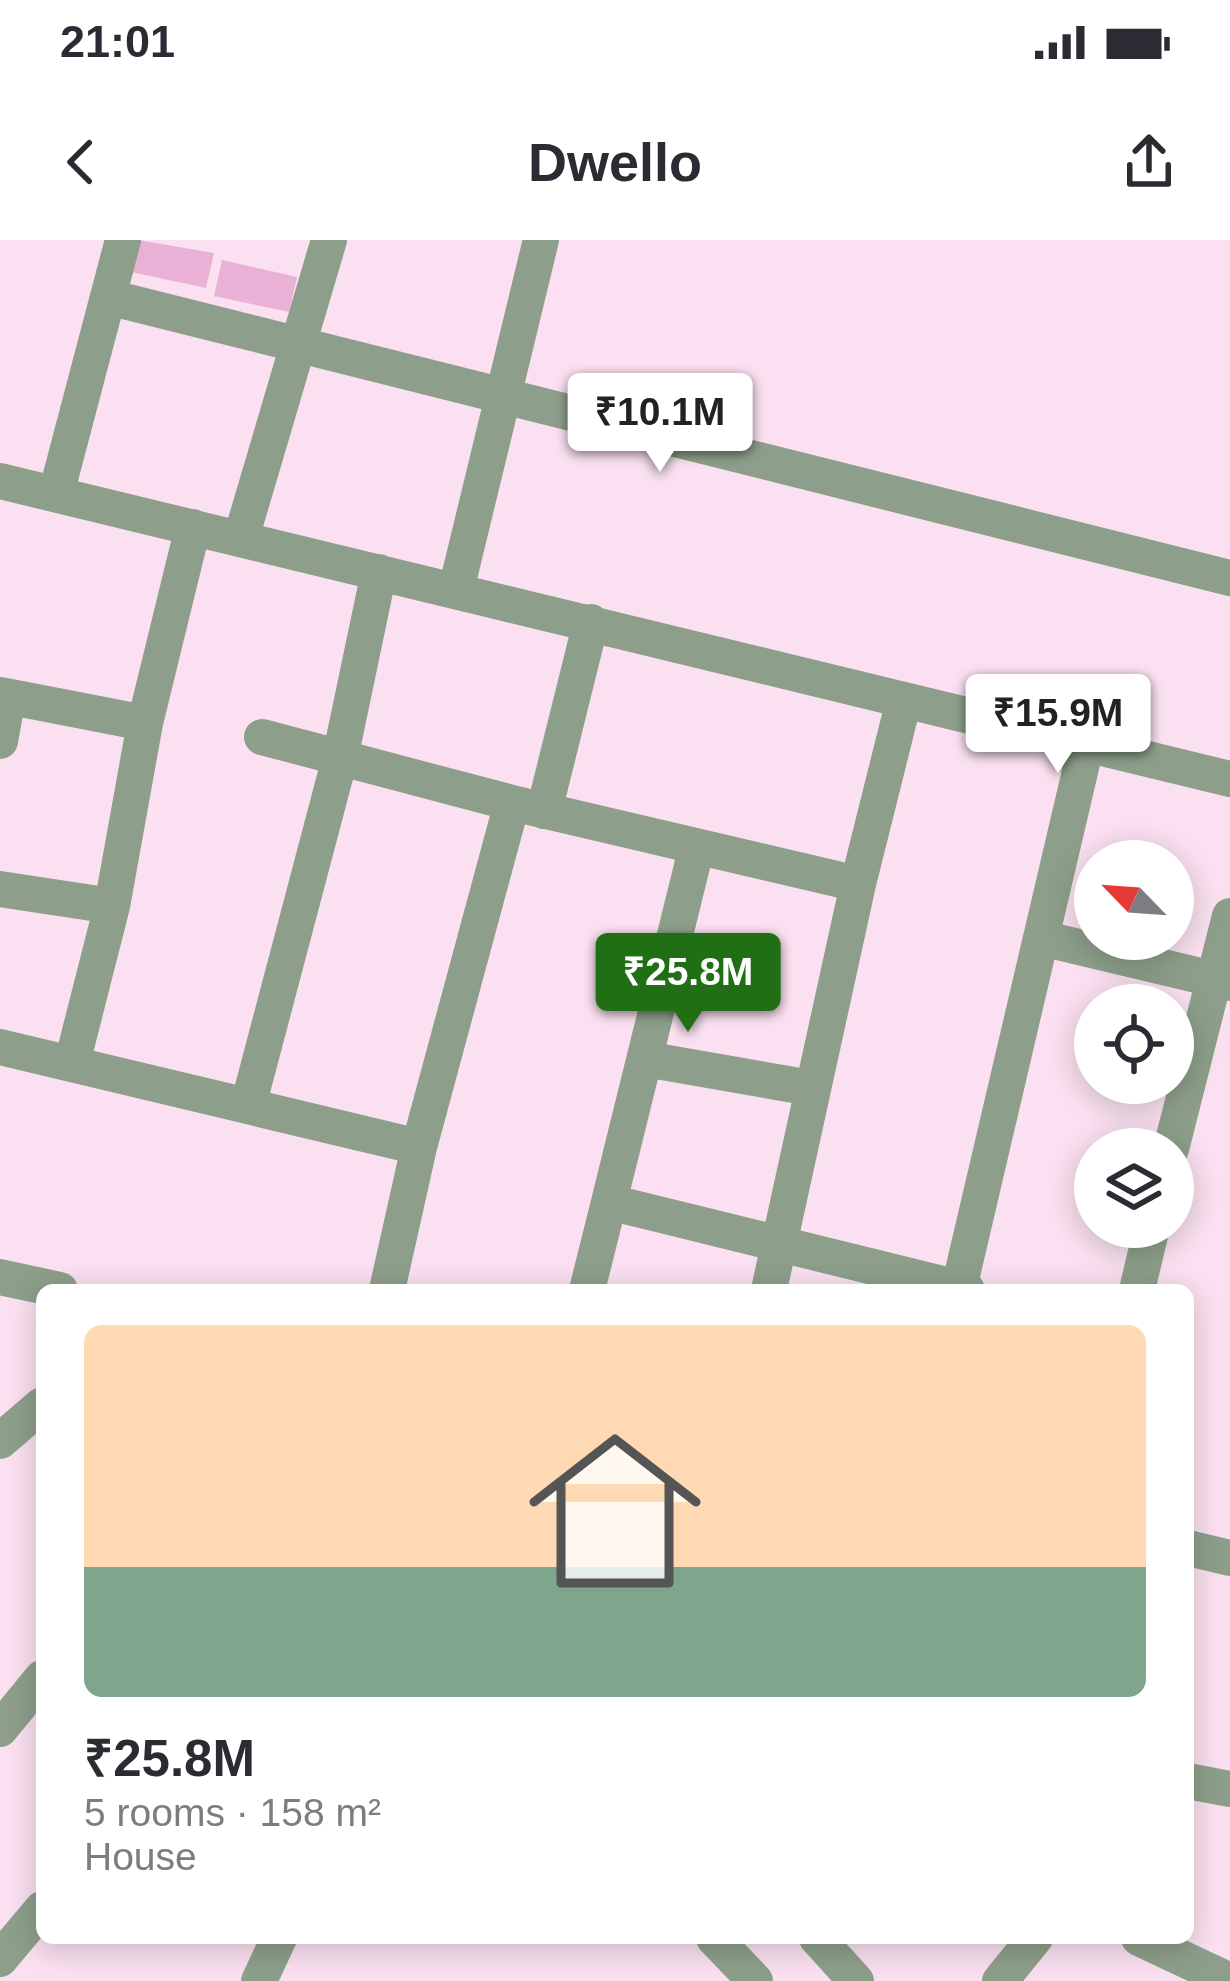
<!DOCTYPE html>
<html lang="en">
<head>
<meta charset="utf-8">
<style>
  :root { --surface:#fff; --page:#f2f2f3; --text:#2b2b33; --muted:#7c7c81; --line:#e1e1e2; --accent:#206f15 }
  body { margin:0; font-family:Helvetica,sans-serif; background:var(--page); color:var(--text); height:100vh; display:flex; flex-direction:column; font-size:45px; white-space:nowrap }
  * { box-sizing:border-box; margin:0 }
  p { font-size:39px; color:var(--muted) }
  .icon { flex:none; width:66px; height:66px; fill:none; stroke:currentColor; stroke-width:2; stroke-linecap:round; stroke-linejoin:round }
  .map { position:relative; flex:1; overflow:hidden }
  .side { position:absolute; left:36px; top:1044px; width:1158px; height:660px; display:flex; flex-direction:column; background:var(--surface); border-radius:18px; box-shadow:0 6px 30px #0003 }
  .side>* { flex:none }
  .needle { width:78px; rotate:295deg }
  .controls { position:absolute; left:1074px; top:600px; display:grid; gap:24px }
  .controls a { display:grid; place-items:center; width:120px; height:120px; border-radius:50%; background:var(--surface); box-shadow:0 6px 30px #0003; font-size:60px }
  .price { position:absolute; translate:-50% -102px; padding:0 27px; border-radius:12px; background:#fff; color:#222; font-size:39px; line-height:78px; filter:drop-shadow(0 3px 6px #0008) }
  .price::after { content:''; position:absolute; left:50%; top:72px; width:36px; height:27px; margin-left:-18px; background:inherit; clip-path:polygon(0 0,100% 0,50% 100%) }
  .price.selected { background:var(--accent); color:#fff }
  ul { padding:0; list-style:none }
  li { display:grid; align-content:center; gap:24px; height:636px; padding:0 48px }
  li+li { border-top:3px solid var(--line) }
  li span { display:grid; place-items:center; height:372px; border-radius:18px; color:#555 }
  li>.icon { margin-inline-start:auto }
  span .icon { width:216px; height:216px; fill:#fffc; stroke-width:1 }
  li b { font-size:51px }
  .status { display:flex; justify-content:space-between; align-items:center; height:84px; padding:0 60px; background:var(--surface); direction:ltr }
  .status svg { height:33px; fill:currentColor }
  header { display:flex; justify-content:space-between; align-items:center; height:156px; padding:0 48px; background:var(--surface); font-size:54px; font-weight:700 }
  .map>svg:first-child { display:block }
  .building { fill:#eab1d6 }
  .lines { fill:none; stroke-linecap:round; stroke-linejoin:round }
  .minor { stroke:#8d9f8a; stroke-width:36 }
</style>
</head>
<body>
<div class="status"><b>21:01</b><svg viewBox="0 0 49 12"><path d="M0 12V9h3v3zM5 12V6h3v6zM10 12V3h3v9zM15 12V0h3v12zM26 1h20v11H26zM47 4h2v5h-2z"/></svg></div>
<header><svg class="icon" aria-label="back" viewBox="0 0 24 24"><path d="M15 5l-7 7 7 7"/></svg>Dwello<svg class="icon" aria-label="share" viewBox="0 0 24 24"><path d="M12 15V3M7 8l5-5 5 5M5 13v7h14v-7"/></svg></header>
<div class="map">
<svg width="1230" height="1741" viewBox="0 0 1230 1741">
  <rect width="100%" height="100%" fill="#fae0f0"/>
  <path class="building" d="M138,0l76,13 -8,35 -75,-16z
    M222,20l75,17 -8,35 -75,-16z"/>
  <g class="lines">
    <path class="minor" d="M108,57l1122,281
      M0,241l904,219 -46,184
      M56,254l67,-254
      M241,298l88,-298
      M456,350l85,-350
      M0,455l145,28 -33,183 -40,157
      M904,460l326,79
      M145,483l48,-196
      M262,497l250,66 -93,344
      M0,501l8,-44
      M512,563l346,81 -89,406
      M544,571l47,-189
      M0,649l112,17
      M1041,698l189,45
      M0,807l419,100 -32,143
      M645,819l166,29
      M248,866l92,-348 39,-186
      M1171,909l59,-233
      M609,962l87,-352
      M0,1037l60,13
      M959,1048l127,-542
      M587,1050l22,-88 358,88
      M1137,1050l15,-63
      M0,1201l42,-36
      M1188,1308l42,10
      M0,1489l42,-51
      M1188,1541l42,8
      M714,1698l41,43
      M817,1698l39,43
      M1139,1698l91,43
      M0,1719l42,-50
      M259,1741l20,-43
      M1000,1741l35,-43"/>
  </g>
</svg>
<div class="controls">
<a><svg class="needle" viewBox="-14 -14 28 28"><path d="M0-13l5 13h-10z" fill="#e53935"/><path d="M0 13l5-13h-10z" fill="#7c7c81"/></svg></a>
<a><svg class="icon" aria-label="locate" viewBox="0 0 24 24"><circle cx="12" cy="12" r="6"/><path d="M12 2v4M12 18v4M2 12h4M18 12h4"/></svg></a>
<a><svg class="icon" aria-label="layers" viewBox="0 0 24 24"><path d="M12 4l9 5-9 5-9-5zM3 14l9 5 9-5"/></svg></a>
</div>
<b class="price" style="left:660px;top:235px">₹10.1M</b>
<b class="price" style="left:1058px;top:536px">₹15.9M</b>
<b class="price selected" style="left:688px;top:795px">₹25.8M</b>
<section class="side">
<ul>
<li><span style="background:linear-gradient(#ffd9b3 65%,#7fa58c 0)"><svg class="icon" aria-label="home" viewBox="0 0 24 24"><path d="M3 11l9-7 9 7M6 9v11h12V9"/></svg></span><div><b>₹25.8M</b><p>5 rooms · 158 m²</p><p>House</p></div></li>
</ul>
</section>
</div>
</body>
</html>
